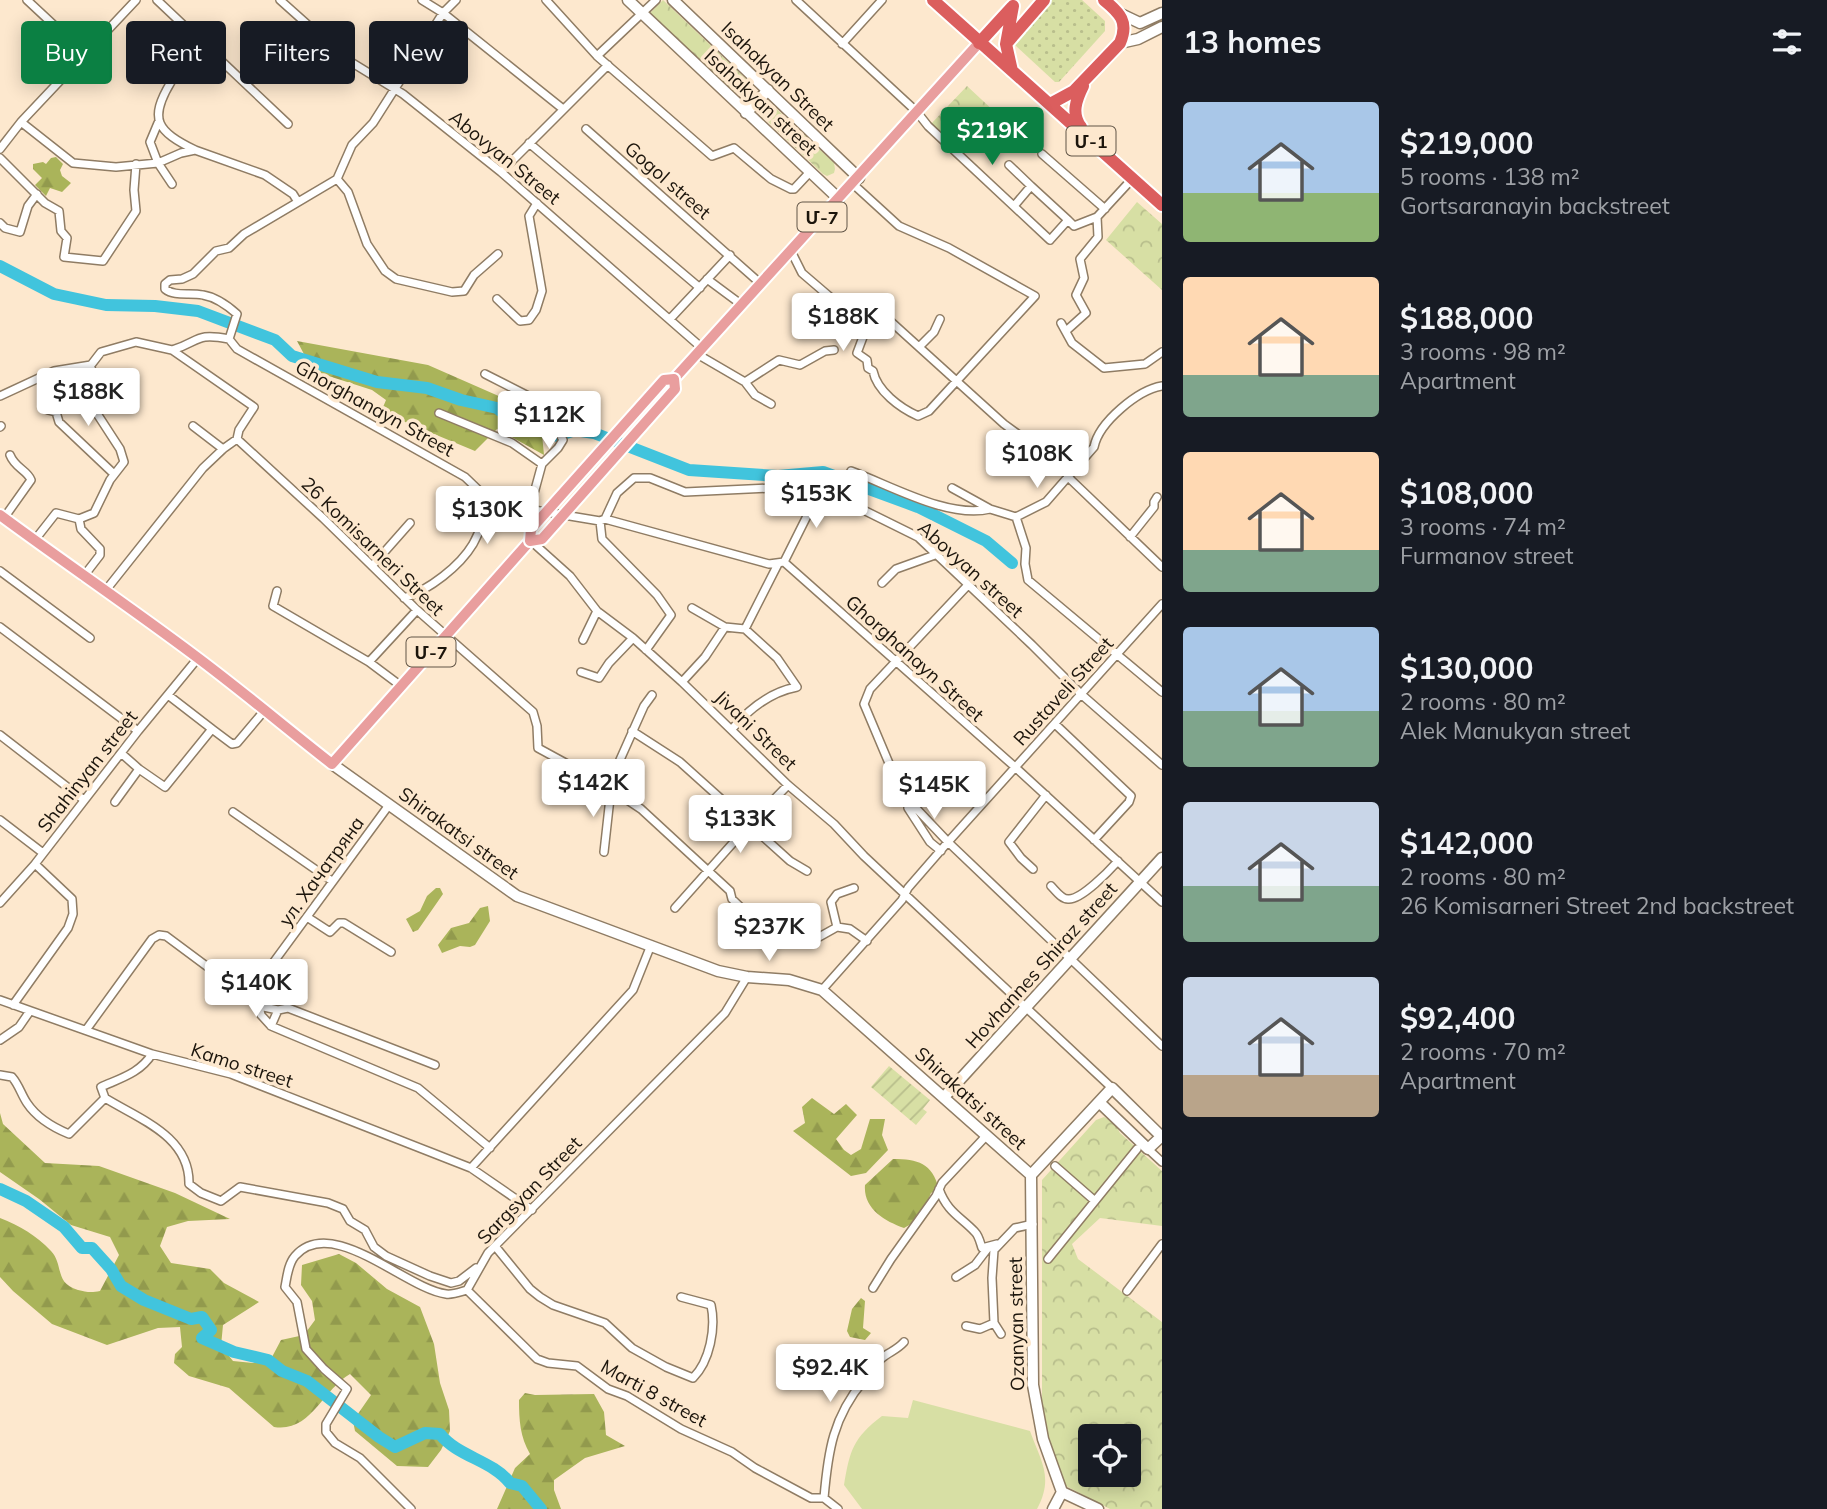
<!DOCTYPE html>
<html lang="en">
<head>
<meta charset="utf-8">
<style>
  :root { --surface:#171b24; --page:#242831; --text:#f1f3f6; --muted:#9ea1a6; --accent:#0b8043 }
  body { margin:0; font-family:Mulish,"Noto Sans Armenian",sans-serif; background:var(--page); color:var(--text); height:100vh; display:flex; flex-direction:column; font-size:26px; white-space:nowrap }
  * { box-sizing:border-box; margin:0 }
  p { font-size:23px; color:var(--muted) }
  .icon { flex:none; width:38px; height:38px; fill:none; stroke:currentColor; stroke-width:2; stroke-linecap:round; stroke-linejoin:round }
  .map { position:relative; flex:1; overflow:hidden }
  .sheet { display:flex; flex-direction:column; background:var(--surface); width:665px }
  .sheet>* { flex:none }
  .guide { position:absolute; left:21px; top:21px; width:665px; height:63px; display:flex; gap:14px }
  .tools { position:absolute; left:1078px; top:1424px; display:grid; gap:14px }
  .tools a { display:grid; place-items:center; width:63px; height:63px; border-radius:7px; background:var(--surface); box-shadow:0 4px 18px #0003; font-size:35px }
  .price { position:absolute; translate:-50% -60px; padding:0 16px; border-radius:7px; background:#fff; color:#222; font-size:23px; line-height:46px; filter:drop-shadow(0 2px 4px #0008) }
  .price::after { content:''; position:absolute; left:50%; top:42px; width:21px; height:16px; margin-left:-10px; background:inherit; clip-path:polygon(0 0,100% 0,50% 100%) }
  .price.selected { background:var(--accent); color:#fff }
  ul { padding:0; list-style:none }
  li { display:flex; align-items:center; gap:21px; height:175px; padding:0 21px }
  li span { display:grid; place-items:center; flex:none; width:196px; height:140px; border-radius:7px; color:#555 }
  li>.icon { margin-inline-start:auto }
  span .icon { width:84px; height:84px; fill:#fffc; stroke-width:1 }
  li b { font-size:30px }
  h2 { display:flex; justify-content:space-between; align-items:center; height:84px; padding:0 21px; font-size:30px }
  .tag { padding:0 24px; border-radius:7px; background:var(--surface); box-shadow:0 4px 18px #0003; font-size:24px; line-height:63px }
  .tag.selected { background:var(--accent); color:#fff }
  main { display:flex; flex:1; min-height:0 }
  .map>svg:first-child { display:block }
  .grass { fill:url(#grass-dots) }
  .forest { fill:url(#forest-firs) }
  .park { fill:url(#park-crowns); fill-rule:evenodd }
  .garden { fill:url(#garden-furrows) }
  .pitch { fill:#d7dfa4 }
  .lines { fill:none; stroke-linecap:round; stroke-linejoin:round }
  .river { stroke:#41c4dd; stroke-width:12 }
  .street-casing { stroke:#8f7c64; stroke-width:10 }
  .secondary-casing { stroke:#8f7c64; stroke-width:13 }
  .primary-casing { stroke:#fff; stroke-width:14 }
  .highway-casing { stroke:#fff; stroke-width:16 }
  .street { stroke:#fff; stroke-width:7 }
  .secondary { stroke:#fff; stroke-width:10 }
  .primary { stroke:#e99e9e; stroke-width:10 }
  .highway { stroke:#db5e5e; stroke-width:12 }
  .primary-bridge-casing { stroke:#fff; stroke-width:14; stroke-linecap:butt }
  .primary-bridge { stroke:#e99e9e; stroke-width:10 }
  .labels { text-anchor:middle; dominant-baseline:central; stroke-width:7; stroke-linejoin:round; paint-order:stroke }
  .shield { fill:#fde8ce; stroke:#605446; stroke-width:2 }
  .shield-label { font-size:18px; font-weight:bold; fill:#1c150c }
  .street-label { font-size:19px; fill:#1c150c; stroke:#fde8ce }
</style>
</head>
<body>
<main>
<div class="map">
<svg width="1162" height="1509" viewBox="0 0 1162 1509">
  <defs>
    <pattern id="grass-dots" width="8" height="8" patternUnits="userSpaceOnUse" patternTransform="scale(1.75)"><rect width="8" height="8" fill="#d7dfa4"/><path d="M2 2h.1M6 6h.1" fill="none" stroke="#b8be8c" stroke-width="1.8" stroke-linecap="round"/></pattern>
    <pattern id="forest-firs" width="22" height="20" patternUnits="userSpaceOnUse" patternTransform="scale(1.75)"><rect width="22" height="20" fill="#aab45a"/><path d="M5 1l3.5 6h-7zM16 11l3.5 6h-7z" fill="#929a4d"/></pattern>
    <pattern id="park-crowns" width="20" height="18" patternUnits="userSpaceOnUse" patternTransform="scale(1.75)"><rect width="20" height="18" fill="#d7dfa4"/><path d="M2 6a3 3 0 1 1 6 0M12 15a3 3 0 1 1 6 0" fill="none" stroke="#b8be8c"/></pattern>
    <pattern id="garden-furrows" width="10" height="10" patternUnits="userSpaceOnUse" patternTransform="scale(1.75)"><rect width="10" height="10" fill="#d7dfa4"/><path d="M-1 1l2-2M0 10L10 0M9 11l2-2" fill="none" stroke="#b8be8c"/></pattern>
  </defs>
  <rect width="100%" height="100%" fill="#fde8ce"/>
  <path class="grass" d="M1046,0h36l23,21v10l-46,51h-4l-40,-37 1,-12z"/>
  <path class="forest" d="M56,157l7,7 -3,6 2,6 9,7 -9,9 -12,-4 -4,8 -11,-11 7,-7 -9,-9v-5l10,-2 3,2 5,-6z
    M297,341l131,24 112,49 4,41 -47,-26 -22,22 -94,-39 5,-12 -14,-10 -59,-19z
    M436,888h4l3,6 -25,36 -5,2 -7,-13 14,-8 7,-15z
    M488,906l2,15 -15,24 -5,2 -10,-1 -18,7 -4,-8 13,-17 18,-5 11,-15z
    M812,1098l22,16 12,-10 11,11 -21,24 8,11 7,5 10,-6 9,-30h15l-3,16 6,15 -22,23 -15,3 -58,-45 12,-8 -3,-16z
    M0,1113l3,11 42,39 54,3 76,27 55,26 -42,2 -21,6 -7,19 11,17 39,6 14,14 35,19 -36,23 -2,21 12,15 20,2 19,-6 9,-17 23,-5 11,-15 -3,-19 -11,-16 1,-20 37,-11 17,9 31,26 33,18 14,37 6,39 9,27 1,21 -9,19 -13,17 -31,-1 -42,-35 -2,-10 18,-26 -21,-21c-27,15 -39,59 -76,53l-45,-39 -40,-12 -15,-13 1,-9 7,-7 -2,-20 -22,1 -51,17 -55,-21 -39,-33 -13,-14v-59c20,8 36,17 51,33 13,14 3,32 27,39 8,2 13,3 22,1l19,-36 -9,-18 -39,-12 -32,-26 -39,-27z
    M893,1159c25,0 39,4 46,30l-8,4 -11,26 -16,9c-20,-7 -41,-20 -39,-43z
    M861,1298l4,3 -2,27 8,5 -6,7 -15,-3 -3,-6 5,-22z
    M525,1393l10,2 59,-1 10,18 2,23 19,11 -40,12 -31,22v10l7,19h-64l18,-41 15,-14c-10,-17 -11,-34 -11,-54z"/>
  <path class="park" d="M663,0l84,80 -14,14 -83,-81z
    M967,86l43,40 -25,26 -13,-12 -11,11 -30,-27z
    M768,101l66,62 1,6 -1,4 -7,3 -4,-2 -62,-59 -3,-6 2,-4z
    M1137,202l25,22v66l-56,-50z
    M1104,1117l11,6 5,10 42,38v55l-62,-8 -28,26 6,15 84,63v187h-52l-44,-23 -24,-59v-247l54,-60zM1090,1437h39v38h-39z"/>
  <path class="garden" d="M889,1066l41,34 -7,9 4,3 -11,13 -45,-38z"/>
  <path class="pitch" d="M913,1400l117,31c11,31 24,46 7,78h-175l-18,-24c6,-35 9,-47 38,-69l26,2z"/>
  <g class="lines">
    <path class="river" d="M0,266l54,28 52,11 49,1 43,5 77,29 17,16 85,26 50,6 34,12 36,8 14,11 26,7 20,10 18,-6 19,3 95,37 89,6 45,-4 95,35 68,34 26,22
      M0,1189l26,12 38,26 18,21h10l19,21 10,17 23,14 47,19 11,-2 9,13 -9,8 32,14 34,8 14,11 25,10 72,56 16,10 30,-14 15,1c18,23 52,26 70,49l12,3 19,23"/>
    <defs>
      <path id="street" d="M27,0l59,55
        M157,0l131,124
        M280,0l66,59 57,35 98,78 201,176
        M422,0l21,13 120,96
        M456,0l-13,13 -70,110 -21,22 -15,34 -93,55 -15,14 -13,3 -23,23 -11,5 -12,1 -5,4v5c10,8 25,3 38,6 12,2 25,11 34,19l-8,25 8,10 228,128 27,26
        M546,0l51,56 115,100 22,-8 37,31 20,10h3l16,-17
        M796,0l121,112 11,14 122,114 18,-20 -37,-34 -17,20
        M187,29l-34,37 18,16c-23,38 -14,49 24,68
        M842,44l40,-44
        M597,56l59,-56
        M21,122l52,41 43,4 42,-4 23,-10 14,-3 70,25 28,19 5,8
        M158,123l-8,19 8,21 14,21
        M586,129l175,155
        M529,143l171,145
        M0,149l21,-27 115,-122
        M1042,154l63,55
        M0,158l45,45 14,8 2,20 6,7 -3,19 39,4 33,-50 -2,-21 2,-26
        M1009,165l22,21
        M501,172l107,-107
        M337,179l11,13 19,52 18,27 11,8 56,13 12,-1 10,-16 24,-21
        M853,184l46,42 50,22 86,48 -106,115 -11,5c-18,-8 -41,-25 -45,-45l-5,-3 -1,-8 -10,-7 6,-16 16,-23
        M1068,220l6,6 23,-9 36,-39
        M0,223l5,5 15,4 8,-26 9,-12
        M791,251l11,22 49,42 10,-10 27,14 116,105 60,44 4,9 94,90
        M707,279l35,26
        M497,299l23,22 9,-1 7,-10 6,-19 -13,-75 8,-13
        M670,319l60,-64
        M1061,323l11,20 32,25 41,-4 17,-12
        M1066,331l20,-18 -10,-18 8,-17 -4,-19 18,-22 -1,-20
        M919,347l15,-15 6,-13
        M172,350c28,-8 22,-18 57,-11
        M697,354l48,28 34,-22 21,5 25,-14 9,-1
        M485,374l59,30 19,36 -5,8 -16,16
        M745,382l10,13 16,9
        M0,396l54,-25 37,-6 10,-13 35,-10 36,8 82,57 -15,23 -2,9 -14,10 -20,19 -97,122
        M48,410l8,2 3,10 55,52
        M439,413l73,30 30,21 -12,44 -10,-17
        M193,426l30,23
        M0,427l1,-1
        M237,439l86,79 94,92 116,102 4,14 1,22 33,18 40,14v9l30,20 89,82 2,8 22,21 47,19 11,2 25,-14 13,2 17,12
        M851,471c39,14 97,48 139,38
        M952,488l38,21 26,8
        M1016,517l10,31 -1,16 3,16 134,112
        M1016,517l30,-15 48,-55c5,-25 44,-57 68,-61
        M4,518l27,-38c-4,-10 -16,-12 -21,-25
        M79,519l2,10 19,20v6l-17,22
        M605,519l164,45 15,-2 231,205 147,135
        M600,521l2,18 55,56 14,20 -25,35
        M1130,537l24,-30v-5l3,-5
        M34,541l22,-28 23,6 15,-6 16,-33 14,-18 -4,-13 -26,-40 -3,-44
        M531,541l39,35 27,35 36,27 49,44 106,103 46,39 30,32 248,232
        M784,562l26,-52 5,-24
        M372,566l38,-43
        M0,571l90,67
        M882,583l14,-14 39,-14
        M967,586l-97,103 -6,15 27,64 20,35 37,39 214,204
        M277,591l-4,15 96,56 32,24
        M404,598c25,-8 56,-32 69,-54 7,-13 12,-27 19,-41l108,18 5,-2 12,-26 17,-15h16l35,14 130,-6 103,51 114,108 50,50 80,70
        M692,608l33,19 20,2 33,-65
        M0,627l138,104
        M583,640l14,-29
        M369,662l48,-52
        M581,672l18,6 10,-15 24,-25
        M682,682l23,-25 20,-30
        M168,695l44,34
        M1055,724l76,72 -2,6 -35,38
        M732,729c17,-20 38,-37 65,-42l-20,-29 -32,-29
        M632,731l48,31 110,99 17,10
        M0,735l84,65
        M139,769l26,18 47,-58 20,15 5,-1 27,-32
        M611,780l33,-74 8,-11
        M115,802l24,-33 -18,-16
        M908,808l22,34 11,9
        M233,812l99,69
        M0,820l43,33
        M604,852l7,-63
        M1033,869l-12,-11 -12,-16 37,-47
        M1051,886c5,5 11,14 18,13 13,0 40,-28 49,-38
        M0,903l35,-39 103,-133 60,-73
        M675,908l74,-83 39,-40
        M307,917l23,15 9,-9h5l47,29
        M837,927l-6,-25 6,-8 17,-6
        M822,990l80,-90 6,-12 40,-46 214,-238
        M248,997l11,9 19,4
        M0,1000l152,54 79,20 240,94 61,42
        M13,1005l55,-77 5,-14 -1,-15 -37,-35
        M259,1006l2,9 10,11 147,62 72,60
        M271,1026l7,-16 10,-2 147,57
        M86,1030l66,-91 7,-4 7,1 82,61 141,-192
        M0,1040l19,-13 11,-16
        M0,1075l12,2c7,8 9,17 15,26 10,15 25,24 42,31l36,-36
        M105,1098c34,21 85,38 84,86l12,9 20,8 19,-14 88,16 15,6 7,12 15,9 9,17 12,9 44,20 21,7 8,-2 17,-13
        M105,1098l-4,-11c20,-9 39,-14 51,-33
        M1148,1149l14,13
        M1055,1166l40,35
        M471,1168l162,-178 18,-45
        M939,1189c8,23 22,28 36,43 4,4 5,10 7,16l15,-4
        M495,1246l35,43 10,8 13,8 52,18 27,25 34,19 27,11c17,-17 23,-50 18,-73l-30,-8
        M1048,1259l89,-110
        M956,1277l19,-12 13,-17
        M873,1288l18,-29 45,-63 6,-13 45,-48
        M467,1290l70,69 11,4 29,3 31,23 19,7 54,33 51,23 23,16 56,30h13l14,11
        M1127,1291l35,-47
        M994,1323l7,11
        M966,1326l14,3 14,-6 -2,-45 2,-28 21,-22 18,-4
        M824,1498c4,-47 9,-81 40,-118 5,-7 11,-16 18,-22 7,-6 15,-8 22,-16
        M411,1509l-51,-51 -25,-15 -9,-11v-8l21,-35 -23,-20 -18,-20 -9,-47 -12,-15c2,-10 3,-23 10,-31 37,-42 111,33 151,38 7,1 14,-2 21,-4l21,-37 237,-240 22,-36"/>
      <path id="secondary" d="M628,0l211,199
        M673,0l186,178
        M1121,14l19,9 22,-10
        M1120,43l18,-4 24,-12
        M746,113l22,-23
        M332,764l185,132 201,75 29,6 42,3 33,10 209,185
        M945,1096l217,-238
        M1099,1102l49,47 14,-13
        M1031,1175l2,210 10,54 19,53 -9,17
        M1031,1175l81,-87 49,48
        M1062,1492l36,17"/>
      <path id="primary" d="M674,379l305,-336
        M0,515c65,48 130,92 194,140 47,35 92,73 138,109l198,-223"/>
      <path id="highway" d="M933,0l229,205
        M979,43l33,-36
        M1006,44l38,-44
        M1012,71l-6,-27 7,-38
        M1050,104l24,-13 46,-48c9,-21 0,-30 -16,-43
        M1081,127c-10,-13 -5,-27 2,-41"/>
    </defs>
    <use href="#street" class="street-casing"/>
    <use href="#secondary" class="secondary-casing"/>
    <use href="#primary" class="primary-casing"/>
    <use href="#highway" class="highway-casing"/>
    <use href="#street" class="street"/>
    <use href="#secondary" class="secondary"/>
    <use href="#primary" class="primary"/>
    <use href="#highway" class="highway"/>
    <defs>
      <path id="primary-bridge" d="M674,379l1,10 -133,150 -12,2 1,-12 133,-149z"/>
    </defs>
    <use href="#primary-bridge" class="primary-bridge-casing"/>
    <use href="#primary-bridge" class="primary-bridge"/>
  </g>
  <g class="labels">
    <g class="shield">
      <rect x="1066.5" y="126.5" width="49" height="29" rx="5"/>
      <rect x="797.5" y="202.5" width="49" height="29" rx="5"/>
      <rect x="406.5" y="637.5" width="49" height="29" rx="5"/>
    </g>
    <g class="shield-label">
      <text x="1091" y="141">Մ-1</text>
      <text x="822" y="217">Մ-7</text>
      <text x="431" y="652">Մ-7</text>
    </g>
    <g class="street-label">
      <text transform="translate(778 76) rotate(44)">Isahakyan Street</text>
      <text transform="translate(761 102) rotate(43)">Isahakyan street</text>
      <text transform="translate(505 157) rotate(39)">Abovyan Street</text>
      <text transform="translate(668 180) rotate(41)">Gogol street</text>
      <text transform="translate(375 408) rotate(29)">Ghorghanayn Street</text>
      <text transform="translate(373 546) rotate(44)">26 Komisarneri Street</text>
      <text transform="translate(971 569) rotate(42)">Abovyan street</text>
      <text transform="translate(915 658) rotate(42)">Ghorghanayn Street</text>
      <text transform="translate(1063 691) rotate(-48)">Rustaveli Street</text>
      <text transform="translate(756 730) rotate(44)">Jivani Street</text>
      <text transform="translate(87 771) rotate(-52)">Shahinyan street</text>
      <text transform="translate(459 833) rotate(36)">Shirakatsi street</text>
      <text transform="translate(321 871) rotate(-54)">ул. Хачатряна</text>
      <text transform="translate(1041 965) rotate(-48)">Hovhannes Shiraz street</text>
      <text transform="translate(242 1065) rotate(18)">Kamo street</text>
      <text transform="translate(971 1098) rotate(42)">Shirakatsi street</text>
      <text transform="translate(529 1190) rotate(-46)">Sargsyan Street</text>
      <text transform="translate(1016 1324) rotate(-91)">Ozanyan street</text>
      <text transform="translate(654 1393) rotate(29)">Marti 8 street</text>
    </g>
  </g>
</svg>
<div class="tools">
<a><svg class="icon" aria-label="locate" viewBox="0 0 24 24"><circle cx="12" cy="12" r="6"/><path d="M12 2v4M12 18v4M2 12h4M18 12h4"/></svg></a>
</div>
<b class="price selected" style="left:992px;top:167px">$219K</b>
<b class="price" style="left:843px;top:353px">$188K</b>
<b class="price" style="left:88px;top:428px">$188K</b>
<b class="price" style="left:549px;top:451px">$112K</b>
<b class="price" style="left:1037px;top:490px">$108K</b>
<b class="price" style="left:816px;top:530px">$153K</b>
<b class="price" style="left:487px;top:546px">$130K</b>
<b class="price" style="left:593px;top:819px">$142K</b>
<b class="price" style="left:934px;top:821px">$145K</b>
<b class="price" style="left:740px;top:855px">$133K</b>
<b class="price" style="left:769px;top:963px">$237K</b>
<b class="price" style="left:256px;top:1019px">$140K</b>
<b class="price" style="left:830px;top:1404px">$92.4K</b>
<div class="guide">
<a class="tag selected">Buy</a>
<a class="tag">Rent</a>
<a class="tag">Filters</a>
<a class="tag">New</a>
</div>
</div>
<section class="sheet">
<h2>13 homes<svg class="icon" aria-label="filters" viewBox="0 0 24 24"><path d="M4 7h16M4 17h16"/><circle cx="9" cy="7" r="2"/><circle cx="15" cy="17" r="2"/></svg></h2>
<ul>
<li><span style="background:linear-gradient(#a9c7e8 65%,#8fb573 0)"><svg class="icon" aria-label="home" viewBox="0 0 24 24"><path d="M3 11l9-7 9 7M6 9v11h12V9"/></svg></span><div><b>$219,000</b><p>5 rooms · 138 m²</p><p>Gortsaranayin backstreet</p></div></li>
<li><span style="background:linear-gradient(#ffd9b3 70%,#7fa58c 0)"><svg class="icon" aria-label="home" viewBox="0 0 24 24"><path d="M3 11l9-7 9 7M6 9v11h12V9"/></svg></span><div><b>$188,000</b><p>3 rooms · 98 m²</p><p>Apartment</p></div></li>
<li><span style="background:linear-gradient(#ffd9b3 70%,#7fa58c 0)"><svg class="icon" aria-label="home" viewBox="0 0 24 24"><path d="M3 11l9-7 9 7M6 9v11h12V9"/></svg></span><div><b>$108,000</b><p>3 rooms · 74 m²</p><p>Furmanov street</p></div></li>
<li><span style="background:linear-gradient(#a9c7e8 60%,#7fa58c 0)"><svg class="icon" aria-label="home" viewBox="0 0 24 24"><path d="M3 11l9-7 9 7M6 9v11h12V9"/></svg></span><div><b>$130,000</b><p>2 rooms · 80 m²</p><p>Alek Manukyan street</p></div></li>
<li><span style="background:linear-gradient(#c9d6e8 60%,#7fa58c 0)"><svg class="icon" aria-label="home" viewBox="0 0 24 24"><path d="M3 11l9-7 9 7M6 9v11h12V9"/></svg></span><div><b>$142,000</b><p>2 rooms · 80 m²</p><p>26 Komisarneri Street 2nd backstreet</p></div></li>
<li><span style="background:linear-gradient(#c9d6e8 70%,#b9a48a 0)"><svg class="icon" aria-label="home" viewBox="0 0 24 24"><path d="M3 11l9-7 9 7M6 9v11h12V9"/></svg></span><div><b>$92,400</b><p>2 rooms · 70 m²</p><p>Apartment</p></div></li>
</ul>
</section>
</main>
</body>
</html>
